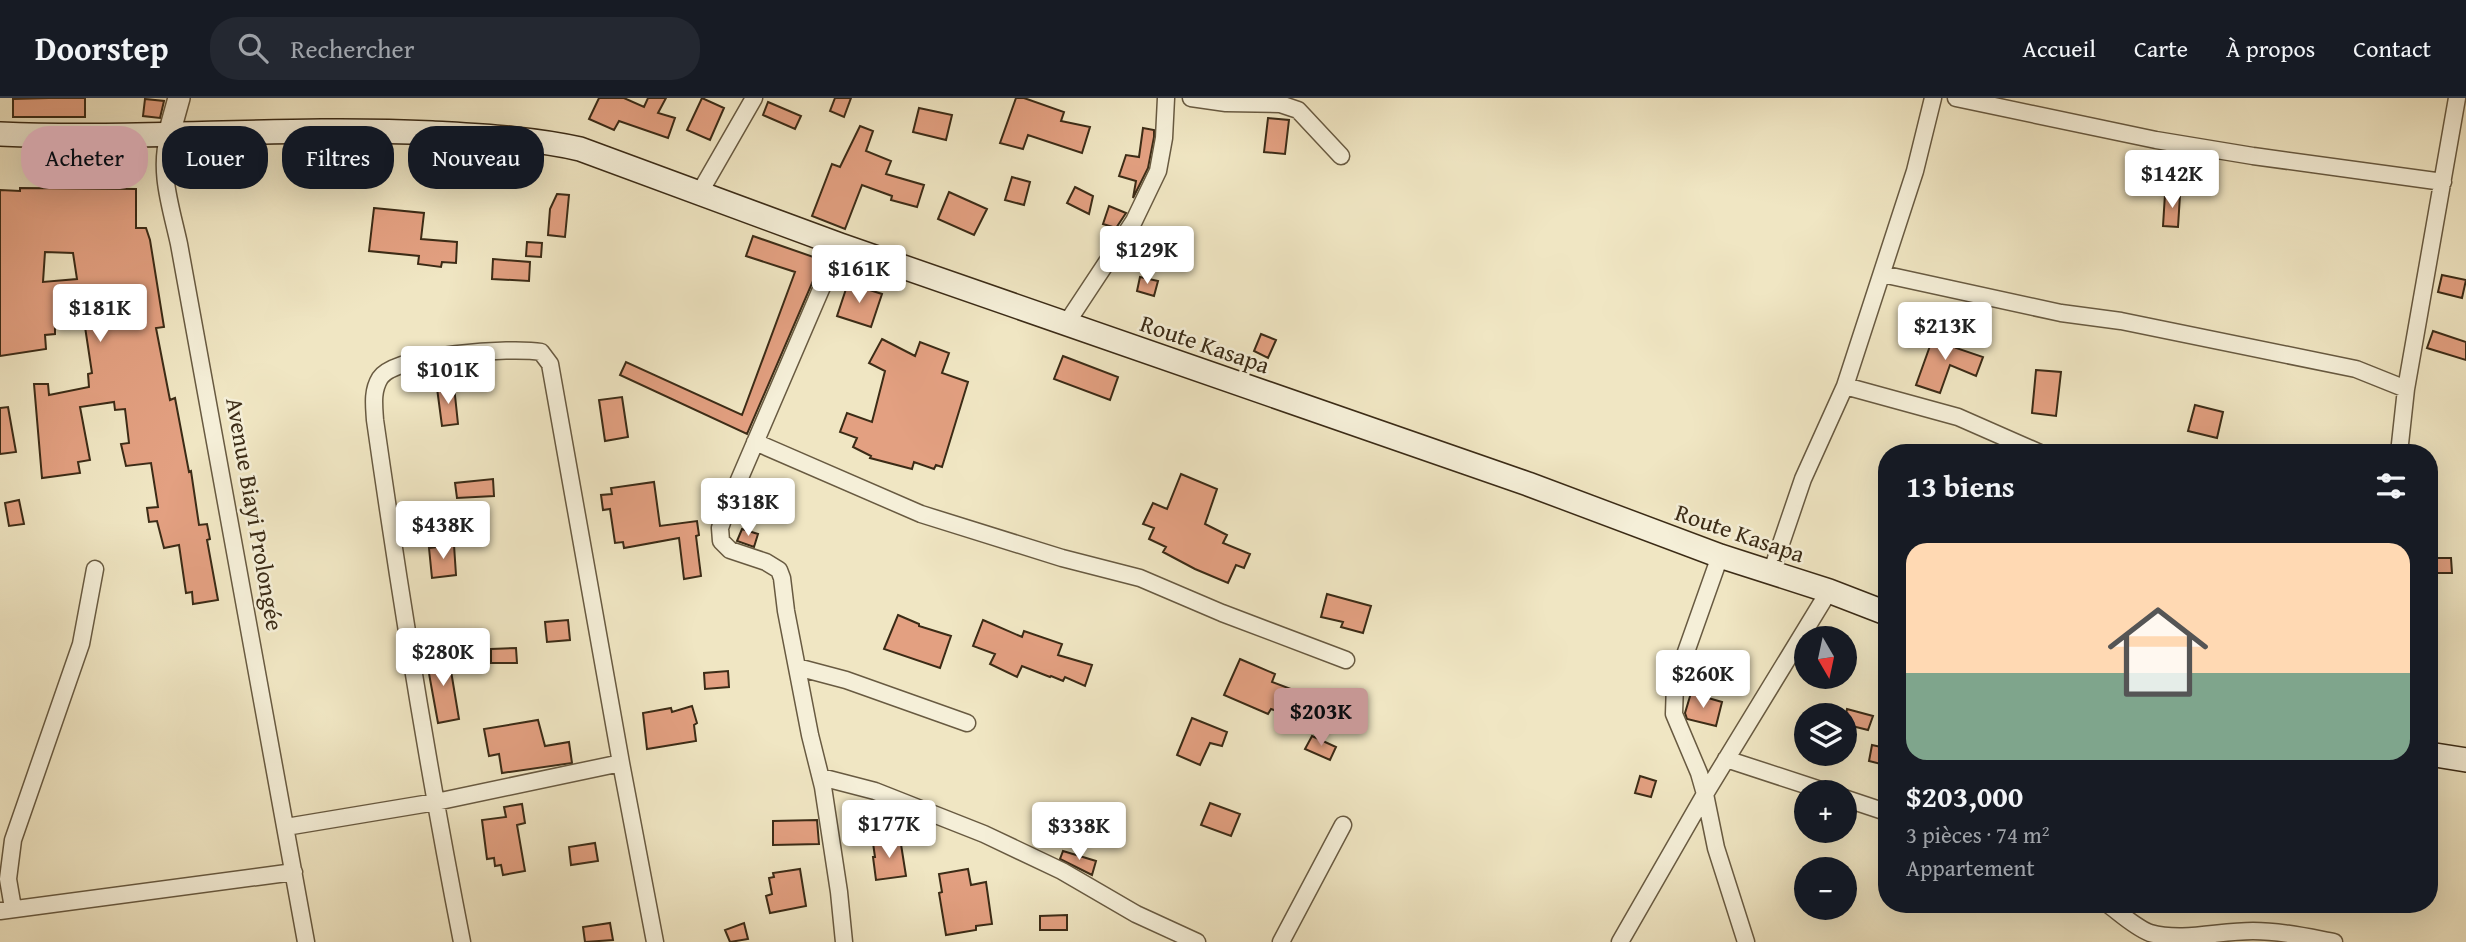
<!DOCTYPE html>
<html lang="fr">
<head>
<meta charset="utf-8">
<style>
  :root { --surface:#171b24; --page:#242831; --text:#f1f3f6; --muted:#9ea1a6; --line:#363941; --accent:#c59692 }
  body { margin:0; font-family:"Gentium Book Plus",serif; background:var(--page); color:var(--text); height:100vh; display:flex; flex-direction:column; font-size:26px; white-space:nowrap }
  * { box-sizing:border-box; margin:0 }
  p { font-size:23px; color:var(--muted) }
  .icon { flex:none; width:38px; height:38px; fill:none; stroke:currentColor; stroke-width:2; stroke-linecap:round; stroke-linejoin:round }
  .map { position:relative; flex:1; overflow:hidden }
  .side { position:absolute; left:1878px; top:346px; width:560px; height:469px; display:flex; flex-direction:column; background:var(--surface); border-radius:28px; box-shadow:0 7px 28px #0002 }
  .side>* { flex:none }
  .top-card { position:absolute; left:21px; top:28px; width:665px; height:63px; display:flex; gap:14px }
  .needle { width:46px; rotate:171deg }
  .buttons { position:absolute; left:1794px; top:528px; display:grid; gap:14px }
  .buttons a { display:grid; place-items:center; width:63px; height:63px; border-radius:50%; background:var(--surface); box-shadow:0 7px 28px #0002; font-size:35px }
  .price { position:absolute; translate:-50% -60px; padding:0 16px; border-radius:7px; background:#fff; color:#222; font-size:23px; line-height:46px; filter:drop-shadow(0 2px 4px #0008) }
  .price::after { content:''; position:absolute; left:50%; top:42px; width:21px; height:16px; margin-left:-10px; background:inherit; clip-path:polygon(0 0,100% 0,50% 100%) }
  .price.active { background:var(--accent); color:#111 }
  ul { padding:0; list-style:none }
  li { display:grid; align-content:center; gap:14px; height:371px; padding:0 28px }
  li span { display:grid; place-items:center; height:217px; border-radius:21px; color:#555 }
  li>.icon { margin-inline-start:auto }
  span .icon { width:126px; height:126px; fill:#fffc; stroke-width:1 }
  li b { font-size:30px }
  h2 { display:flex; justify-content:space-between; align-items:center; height:84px; padding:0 28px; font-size:30px }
  .chip { padding:0 24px; border-radius:28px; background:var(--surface); box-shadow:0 7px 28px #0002; font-size:24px; line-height:63px }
  .chip.active { background:var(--accent); color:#111 }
  header { display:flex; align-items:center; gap:42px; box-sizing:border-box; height:98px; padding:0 35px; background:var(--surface); border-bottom:2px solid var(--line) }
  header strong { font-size:33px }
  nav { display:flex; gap:38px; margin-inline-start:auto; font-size:24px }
  .search { width:490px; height:63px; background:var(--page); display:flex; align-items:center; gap:18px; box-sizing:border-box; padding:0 24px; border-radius:28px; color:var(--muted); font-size:26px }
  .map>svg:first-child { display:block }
  .building { fill:#e3a081; stroke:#3b2b16; stroke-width:2; fill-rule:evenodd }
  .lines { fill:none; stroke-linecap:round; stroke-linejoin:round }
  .minor-casing { stroke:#685a41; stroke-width:19 }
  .tertiary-casing { stroke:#685a41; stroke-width:24 }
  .secondary-casing { stroke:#3b2b16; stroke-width:26 }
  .minor { stroke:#f5efd8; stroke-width:16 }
  .tertiary { stroke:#f5efd8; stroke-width:21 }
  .secondary { stroke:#f5efd8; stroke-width:23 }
  .labels { text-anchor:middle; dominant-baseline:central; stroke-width:5; stroke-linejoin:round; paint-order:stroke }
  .street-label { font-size:24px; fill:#3b2b16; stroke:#f5efd8 }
</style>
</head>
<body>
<header>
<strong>Doorstep</strong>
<div class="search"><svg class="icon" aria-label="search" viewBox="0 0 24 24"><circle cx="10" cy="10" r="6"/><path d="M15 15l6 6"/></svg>Rechercher</div>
<nav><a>Accueil</a><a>Carte</a><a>À propos</a><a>Contact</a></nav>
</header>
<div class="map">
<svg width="2466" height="844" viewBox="0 0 2466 844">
  <rect width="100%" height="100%" fill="#f0e6c3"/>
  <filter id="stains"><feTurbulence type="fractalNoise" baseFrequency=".00286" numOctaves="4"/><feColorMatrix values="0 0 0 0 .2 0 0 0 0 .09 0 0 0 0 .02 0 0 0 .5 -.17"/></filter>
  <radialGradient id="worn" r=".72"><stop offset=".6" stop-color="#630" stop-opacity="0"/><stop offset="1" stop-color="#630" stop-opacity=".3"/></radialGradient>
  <path class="building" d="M49,0h36v19h-72v-18z
    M599,0h25l20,9 4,-9h18l-8,15 17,5 -7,20 -49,-17 -5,9 -25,-11z
    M702,0l22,10 -14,32 -23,-10z
    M835,0h16l-7,19 -14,-6z
    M1016,0h8l40,14 -3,9 29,6 -8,26 -54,-18 -5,14 -23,-6z
    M145,1l19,2 -4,17 -17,-2z
    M768,4l33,14 -6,13 -32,-14z
    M919,10l33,7 -6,25 -33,-8z
    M1268,20l21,2 -4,34 -21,-2z
    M860,28l13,5 -7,20 25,10 -5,13 38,11 -7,22 -26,-7 1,-4 -30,-11 -17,44 -33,-13 20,-52 8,3z
    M1143,30l11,2v7l-6,31 -15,30 3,-17 -17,-5 7,-21 13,2z
    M371,68l3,17 -40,5 -2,-16z
    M1012,79l18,5 -6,23 -19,-5z
    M1075,89l18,9 -4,18 -22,-11z
    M20,90l116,1v39h10l4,12 14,87 -8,1 14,72 5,-2 14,74 2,-1 8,54 8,-1 3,15 -3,1 11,60 -25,4 -1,-12 -6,1 -7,-48 -15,3 -7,-27 -8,1 -2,-14 11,-1 -7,-44 -25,3 -5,-22 8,-1 -4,-34 -10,1 -1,-8 -34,5 10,53 -12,2 2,11 -38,5 -8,-94h14l1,11 40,-8 -1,-13 4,-1 -10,-66 -27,5v22l-10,1 1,14 -46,7v-166l20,1zM45,154l28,1 4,26 -34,3z
    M949,94l38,17 -13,26 -36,-16z
    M557,96l12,1 -4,42 -17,-2 2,-26z
    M2165,96l15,1 -2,32 -15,-1z
    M1109,108l17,7 -10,15 -13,-4z
    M374,110l50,5 -3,26 36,3 -1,21 -14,-1 -1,5 -23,-3 1,-8 -50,-5z
    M753,138l69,24 -75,174 -127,-59 6,-13 116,53 53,-143 -49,-16z
    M527,144l15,1 -1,14 -15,-1z
    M493,161l37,3 -1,19 -37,-2z
    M2442,177l24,5 -4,18 -24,-6z
    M1140,179l18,4 -4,15 -17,-5z
    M848,185l34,11 -11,33 -34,-11z
    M2433,233l33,11v18l-39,-12z
    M1935,234l24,8 -3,8 27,9 -7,19 -26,-11 -10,28 -24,-8z
    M1261,236l15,6 -8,18 -14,-7z
    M882,241l33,17 5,-14 29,11 -7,20 26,9 -26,85 -6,-2 -2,4 -20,-7 -2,7 -42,-11 1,-2 -18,-9 4,-9 -17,-6 7,-19 25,9 13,-51 -16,-8z
    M1063,258l55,21 -8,23 -56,-21z
    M2036,272l25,2 -5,44 -24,-3z
    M454,288l4,38 -16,2 -5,-38z
    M622,299l6,40 -23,4 -6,-41z
    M2195,307l28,7 -6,26 -29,-7z
    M8,309l8,45 -16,2v-46z
    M1181,376l36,15 -12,35 22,11 -4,8 27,11 -6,14 -8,-3 -8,18 -33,-14 -32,-17 3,-5 -17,-8 5,-11 -11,-4 10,-21 14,6z
    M493,381l1,17 -37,2 -2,-15z
    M654,384l6,44 37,-5 2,14 -3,1 5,40 -17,3 -5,-41 -55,10 -1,-6 -8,1 -5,-34 -7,1 -2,-15 11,-1 -1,-6z
    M19,402l5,24 -15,2 -4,-23z
    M742,431l16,5 -4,13 -17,-6z
    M454,447l2,30 -24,3 -3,-30z
    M2436,460h15l1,15h-16z
    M1327,496l44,12 -8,27 -22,-6 2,-5 -22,-5z
    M898,517l21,9v2l32,10 -11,32 -56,-19z
    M568,522l2,20 -23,2 -2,-20z
    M983,522l39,17 2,-6 38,13 -4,11 34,10 -7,21 -20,-9 -2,4 -12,-5 -1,1 -28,-11 -5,11 -27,-13 5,-10 -22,-8z
    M516,550l1,15h-26v-14z
    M448,555l11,66 -21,4 -12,-66z
    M1240,561l35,15 -3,8 43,16 -9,23 -35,-12 -3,5 -44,-19z
    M728,573l1,16 -24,2 -1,-16z
    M1691,595l31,9 -6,24 -29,-7 -2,-6z
    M692,608l5,17 -3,2 2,16 -49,8 -4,-36 28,-5 1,4z
    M1847,611l26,7 -5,14 -24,-6z
    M1192,620l35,14 -5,14 -12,-3 -10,22 -23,-10z
    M538,622l7,26 24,-4 3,21 -70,10 -3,-19 -10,2 -5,-27z
    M1312,638l24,11 -6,13 -25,-11z
    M1872,647l14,3 -1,17 -16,-4z
    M1640,678l16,5 -5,16 -16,-4z
    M1210,705l30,11 -9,22 -30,-11z
    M522,706l3,19 -8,2 8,46 -22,4 -2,-10 -6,1 -1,-8 -7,1 -5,-39 24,-3 -2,-10z
    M817,722l2,24 -46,1v-24z
    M900,740l6,38 -30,4 -3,-23h2l-2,-14z
    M595,745l3,18 -27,4 -2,-18z
    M1063,753l33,10 -4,14 -32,-16z
    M800,771l6,37 -36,7 -4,-17 6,-2 -3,-16 5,-1 -1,-4z
    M968,771l3,16 15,-3 6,42 -16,2v4l-30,5 -7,-42 3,-1 -3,-18z
    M1067,817v15h-27v-14z
    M610,825l3,17 -28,2 -2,-15z
    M744,825l4,16 -18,3 -5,-12z"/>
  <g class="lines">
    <defs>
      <path id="minor" d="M1191,0l35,5 54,1 18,6 43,46
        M1956,0l200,42 97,16 190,26
        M169,36c-11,37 2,73 10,110l127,698
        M700,94l54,-94
        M840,147l-113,263 -7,20 1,13 9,9 36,12 13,8 3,8 4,33 24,124 13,52 16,105 5,50
        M1882,176l179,39 60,8 235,48 50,20
        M1066,226l68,-103 24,-50 6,-33 2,-40
        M1845,288l113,31 82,36
        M755,344l166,72 141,44 78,20 82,35 124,47
        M2399,355l7,-64 51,-291
        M1771,475l32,-94 42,-93 70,-215 18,-73
        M797,569l49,13 121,43
        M1726,661l104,34
        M621,665l34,179
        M821,679l54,14 109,43 78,37 74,43 61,28
        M1844,700l42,14
        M286,729l150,-25 185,-39 -71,-399 -9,-12c-28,-5 -146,2 -161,26 -8,13 -6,27 -5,42 25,175 53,349 87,522
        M2109,807c12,9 26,22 41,28 33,9 68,-2 103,-2 27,0 54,6 81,11
        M13,810l-5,-29 5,-39 68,-196 14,-75
        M0,813l294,-39
        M1281,844l62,-117
        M1620,844l85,-148 -6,-21 -25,-59 1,-31 45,-127
        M1746,844l-30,-94 -11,-54 124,-203"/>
      <path id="tertiary" d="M169,36l10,-36"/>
      <path id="secondary" d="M0,36c144,6 288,-8 432,-1 50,3 99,5 148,16l260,96 688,239 192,72 109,35 57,22
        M2429,656l37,6"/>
    </defs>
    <use href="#minor" class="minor-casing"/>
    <use href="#tertiary" class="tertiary-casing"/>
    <use href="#secondary" class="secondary-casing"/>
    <use href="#minor" class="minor"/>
    <use href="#tertiary" class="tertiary"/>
    <use href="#secondary" class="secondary"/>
  </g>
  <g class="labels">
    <g class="street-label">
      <text transform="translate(1205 246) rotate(19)">Route Kasapa</text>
      <text transform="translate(255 416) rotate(80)">Avenue Biayi Prolongée</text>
      <text transform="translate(1740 435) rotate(19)">Route Kasapa</text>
    </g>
  </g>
  <rect width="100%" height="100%" filter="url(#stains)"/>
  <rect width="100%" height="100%" fill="url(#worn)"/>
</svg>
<div class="buttons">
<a><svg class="needle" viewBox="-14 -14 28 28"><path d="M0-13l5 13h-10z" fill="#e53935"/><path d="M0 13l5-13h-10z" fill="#9ea1a6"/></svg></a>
<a><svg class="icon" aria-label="layers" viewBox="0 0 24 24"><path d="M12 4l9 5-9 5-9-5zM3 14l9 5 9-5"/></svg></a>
<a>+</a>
<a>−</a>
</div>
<b class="price" style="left:2172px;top:112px">$142K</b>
<b class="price" style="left:1147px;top:188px">$129K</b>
<b class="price" style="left:859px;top:207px">$161K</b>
<b class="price" style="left:100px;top:246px">$181K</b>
<b class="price" style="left:1945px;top:264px">$213K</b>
<b class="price" style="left:448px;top:308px">$101K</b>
<b class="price" style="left:748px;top:440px">$318K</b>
<b class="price" style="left:443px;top:463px">$438K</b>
<b class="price" style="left:443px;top:590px">$280K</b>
<b class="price" style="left:1703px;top:612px">$260K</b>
<b class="price active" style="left:1321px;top:650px">$203K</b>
<b class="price" style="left:889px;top:762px">$177K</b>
<b class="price" style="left:1079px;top:764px">$338K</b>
<div class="top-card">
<a class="chip active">Acheter</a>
<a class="chip">Louer</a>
<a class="chip">Filtres</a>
<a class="chip">Nouveau</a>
</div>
<section class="side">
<h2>13 biens<svg class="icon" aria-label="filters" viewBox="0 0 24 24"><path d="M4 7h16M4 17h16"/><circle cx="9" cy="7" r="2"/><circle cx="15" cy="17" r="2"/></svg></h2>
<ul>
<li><span style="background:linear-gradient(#ffd9b3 60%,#7fa58c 0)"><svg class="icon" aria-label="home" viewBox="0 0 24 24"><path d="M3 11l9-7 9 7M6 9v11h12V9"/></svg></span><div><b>$203,000</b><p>3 pièces · 74 m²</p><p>Appartement</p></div></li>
</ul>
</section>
</div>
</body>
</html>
